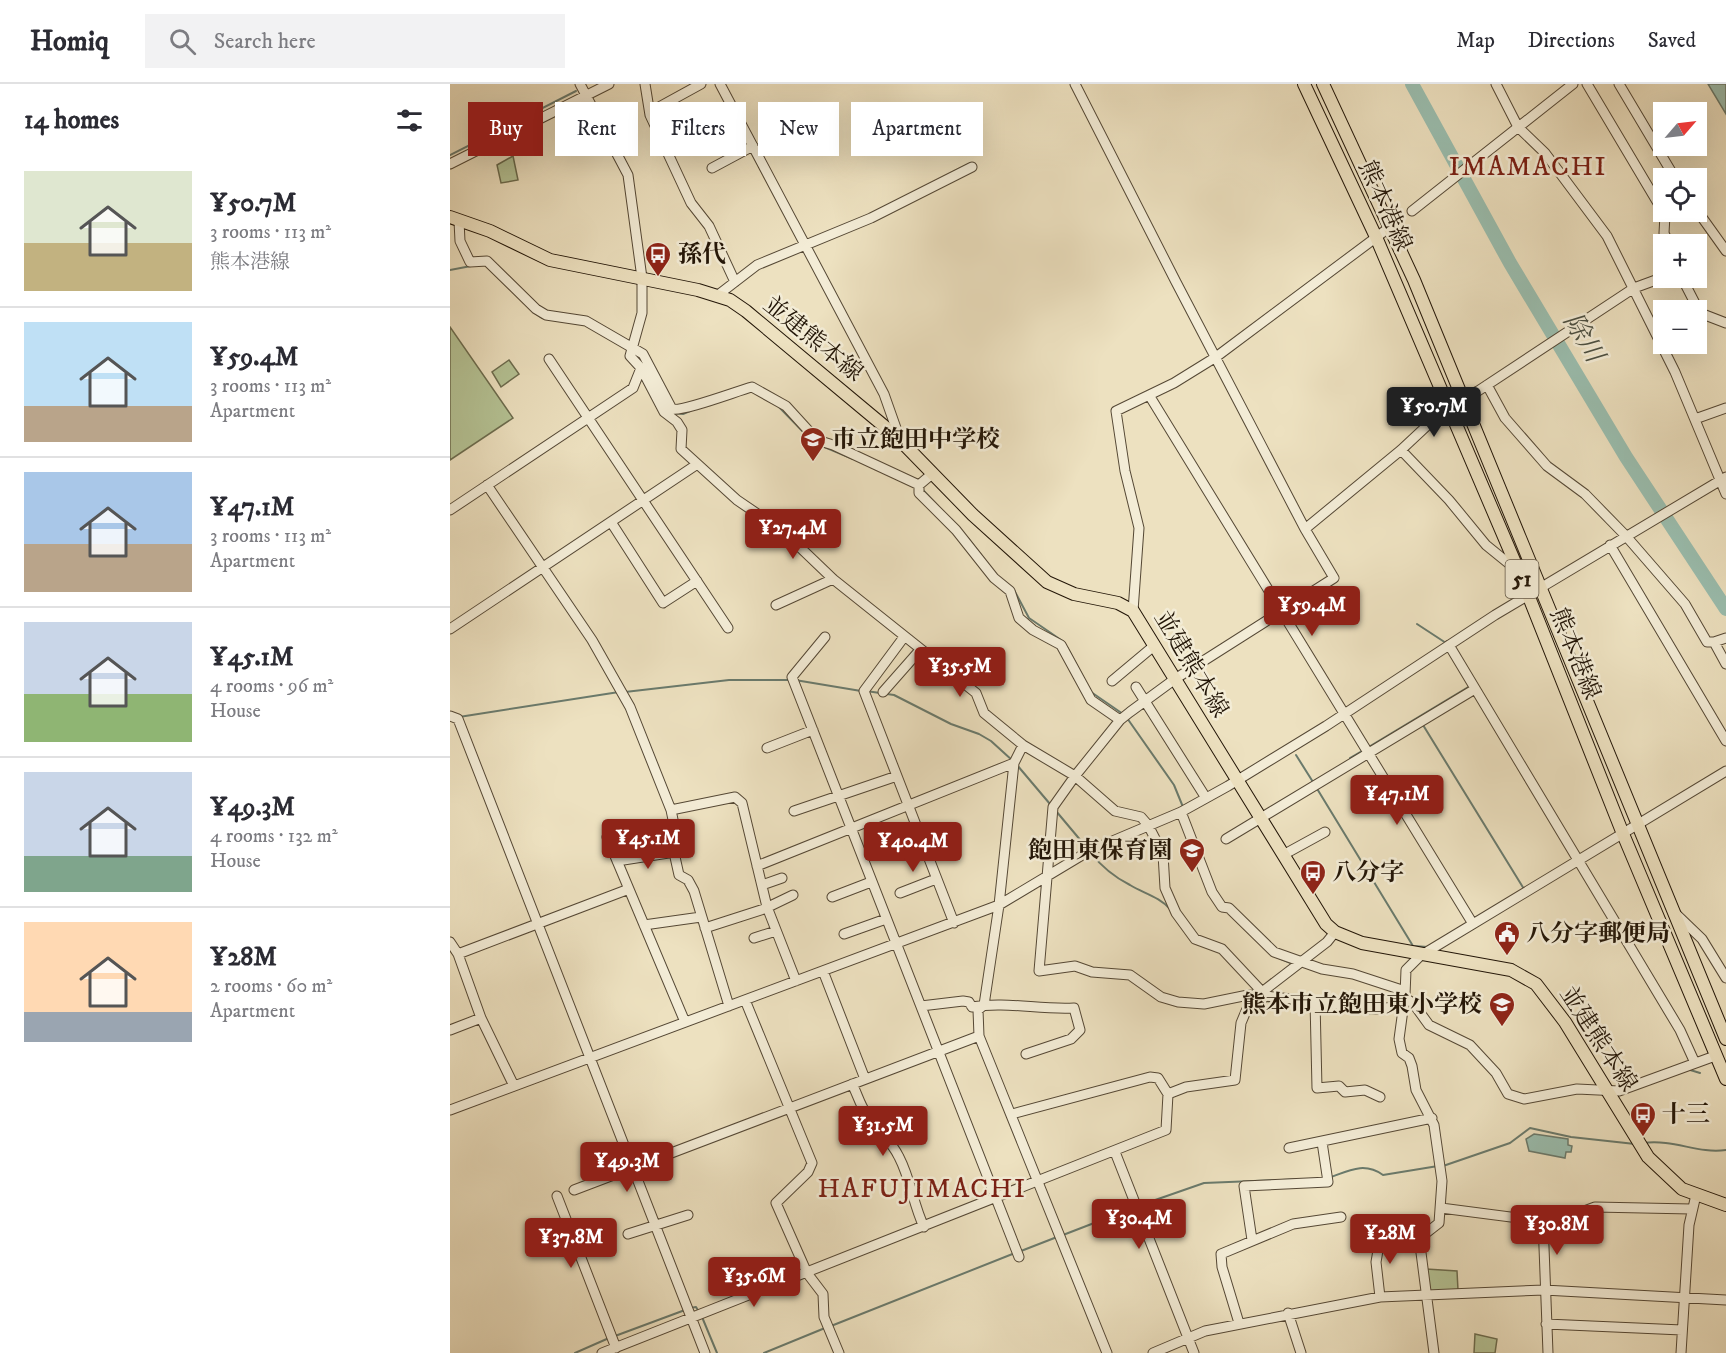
<!DOCTYPE html>
<html lang="en">
<head>
<meta charset="utf-8">
<style>
  :root { --surface:#fff; --page:#f2f2f3; --text:#2b2b33; --muted:#7c7c81; --line:#e1e1e2; --accent:#8f2418 }
  body { margin:0; font-family:"IM FELL DW Pica","Noto Serif JP",serif; background:var(--page); color:var(--text); height:100vh; display:flex; flex-direction:column; font-size:22px; white-space:nowrap }
  * { box-sizing:border-box; margin:0 }
  p { font-size:20px; color:var(--muted) }
  .icon { flex:none; width:33px; height:33px; fill:none; stroke:currentColor; stroke-width:2; stroke-linecap:round; stroke-linejoin:round }
  .map { position:relative; flex:1; overflow:hidden }
  .drawer { display:flex; flex-direction:column; background:var(--surface); width:450px }
  .drawer>* { flex:none }
  .hud { position:absolute; left:18px; top:18px; width:570px; height:54px; display:flex; gap:12px }
  .needle { width:39px; rotate:62deg }
  .buttons { position:absolute; left:1203px; top:18px; display:grid; gap:12px }
  .buttons a { display:grid; place-items:center; width:54px; height:54px; border-radius:0px; background:var(--surface); box-shadow:0 6px 24px #0002; font-size:30px }
  .price { position:absolute; translate:-50% -51px; padding:0 14px; border-radius:6px; background:var(--accent); color:#fff; font-size:20px; line-height:39px; filter:drop-shadow(0 2px 3px #0008) }
  .price::after { content:''; position:absolute; left:50%; top:36px; width:18px; height:14px; margin-left:-9px; background:inherit; clip-path:polygon(0 0,100% 0,50% 100%) }
  .price.active { background:#222; color:#fff }
  ul { padding:0; list-style:none }
  li { display:flex; align-items:center; gap:18px; height:150px; padding:0 24px }
  li+li { border-top:2px solid var(--line) }
  li span { display:grid; place-items:center; flex:none; width:168px; height:120px; border-radius:0px; color:#555 }
  li>.icon { margin-inline-start:auto }
  span .icon { width:72px; height:72px; fill:#fffc; stroke-width:1 }
  li b { font-size:26px }
  h2 { display:flex; justify-content:space-between; align-items:center; height:72px; padding:0 24px; font-size:26px }
  .tag { padding:0 21px; border-radius:0px; background:var(--surface); box-shadow:0 6px 24px #0002; font-size:21px; line-height:54px }
  .tag.active { background:var(--accent); color:#fff }
  header { display:flex; align-items:center; gap:36px; box-sizing:border-box; height:84px; padding:0 30px; background:var(--surface); border-bottom:2px solid var(--line) }
  header strong { font-size:28px }
  nav { display:flex; gap:33px; margin-inline-start:auto; font-size:21px }
  .search { width:420px; height:54px; background:var(--page); display:flex; align-items:center; gap:15px; box-sizing:border-box; padding:0 21px; border-radius:0px; color:var(--muted); font-size:22px }
  main { display:flex; flex:1; min-height:0 }
  .map>svg:first-child { display:block }
  .green { fill:#b5c395; stroke:#6c6c4e; stroke-width:1.5 }
  .water { fill:#9abeaf; stroke:#6a7a6c; stroke-width:1.5 }
  .lines { fill:none; stroke-linecap:round; stroke-linejoin:round }
  .stream { stroke:#6a7a6c; stroke-width:2 }
  .river { stroke:#9abeaf; stroke-width:14 }
  .minor-casing { stroke:#554835; stroke-width:11 }
  .major-casing { stroke:#221507; stroke-width:14 }
  .minor { stroke:#f3ecd6; stroke-width:9 }
  .major { stroke:#ede1c0; stroke-width:12 }
  .labels { text-anchor:middle; dominant-baseline:central; stroke-width:5; stroke-linejoin:round; paint-order:stroke }
  .shield { fill:#f3ecd6; stroke:#615645; stroke-width:1.5 }
  .shield-label { font-size:22px; font-weight:bold; fill:#221507 }
  .street-label { font-size:24px; fill:#221507; stroke:#f3ecd6 }
  .poi-label { font-size:24px; font-weight:bold; fill:#221507; stroke:#f3ecd6; text-anchor:start }
  .water-label { font-size:26px; font-style:italic; fill:#4c5042; stroke:#f3ecd6 }
  .quarter-label { font-size:27px; letter-spacing:1.5px; fill:#7a1f14; stroke:#f3ecd6 }
</style>
</head>
<body>
<header>
<strong>Homiq</strong>
<div class="search"><svg class="icon" aria-label="search" viewBox="0 0 24 24"><circle cx="10" cy="10" r="6"/><path d="M15 15l6 6"/></svg>Search here</div>
<nav><a>Map</a><a>Directions</a><a>Saved</a></nav>
</header>
<main>
<section class="drawer">
<h2>14 homes<svg class="icon" aria-label="filters" viewBox="0 0 24 24"><path d="M4 7h16M4 17h16"/><circle cx="9" cy="7" r="2"/><circle cx="15" cy="17" r="2"/></svg></h2>
<ul>
<li><span style="background:linear-gradient(#dfe7d0 60%,#c2b280 0)"><svg class="icon" aria-label="home" viewBox="0 0 24 24"><path d="M3 11l9-7 9 7M6 9v11h12V9"/></svg></span><div><b>¥50.7M</b><p>3 rooms · 113 m²</p><p>熊本港線</p></div></li>
<li><span style="background:linear-gradient(#bfe0f5 70%,#b9a48a 0)"><svg class="icon" aria-label="home" viewBox="0 0 24 24"><path d="M3 11l9-7 9 7M6 9v11h12V9"/></svg></span><div><b>¥59.4M</b><p>3 rooms · 113 m²</p><p>Apartment</p></div></li>
<li><span style="background:linear-gradient(#a9c7e8 60%,#b9a48a 0)"><svg class="icon" aria-label="home" viewBox="0 0 24 24"><path d="M3 11l9-7 9 7M6 9v11h12V9"/></svg></span><div><b>¥47.1M</b><p>3 rooms · 113 m²</p><p>Apartment</p></div></li>
<li><span style="background:linear-gradient(#c9d6e8 60%,#8fb573 0)"><svg class="icon" aria-label="home" viewBox="0 0 24 24"><path d="M3 11l9-7 9 7M6 9v11h12V9"/></svg></span><div><b>¥45.1M</b><p>4 rooms · 96 m²</p><p>House</p></div></li>
<li><span style="background:linear-gradient(#c9d6e8 70%,#7fa58c 0)"><svg class="icon" aria-label="home" viewBox="0 0 24 24"><path d="M3 11l9-7 9 7M6 9v11h12V9"/></svg></span><div><b>¥49.3M</b><p>4 rooms · 132 m²</p><p>House</p></div></li>
<li><span style="background:linear-gradient(#ffd9b3 75%,#9aa5b1 0)"><svg class="icon" aria-label="home" viewBox="0 0 24 24"><path d="M3 11l9-7 9 7M6 9v11h12V9"/></svg></span><div><b>¥28M</b><p>2 rooms · 60 m²</p><p>Apartment</p></div></li>
</ul>
</section>
<div class="map">
<svg width="1276" height="1269" viewBox="0 0 1276 1269">
  <rect width="100%" height="100%" fill="#ede1c0"/>
  <filter id="stains"><feTurbulence type="fractalNoise" baseFrequency=".00333" numOctaves="4"/><feColorMatrix values="0 0 0 0 .2 0 0 0 0 .09 0 0 0 0 .02 0 0 0 .5 -.17"/></filter>
  <radialGradient id="worn" r=".72"><stop offset=".6" stop-color="#630" stop-opacity="0"/><stop offset="1" stop-color="#630" stop-opacity=".3"/></radialGradient>
  <path class="green" d="M63,72l5,24 -17,3 -4,-18z
    M0,243l63,91 -63,42z
    M59,276l10,14 -18,13 -9,-15z
    M976,1185l31,2 1,19 -30,1z
    M1025,1250l22,5 -2,14h-21z"/>
  <path class="water" d="M1258,0h18v30z
    M1084,1050l34,5v6l4,1 -1,6h-5l-1,6 -36,-7 -3,-12z"/>
  <g class="lines">
    <path class="stream" d="M0,71l126,-64
      M0,186l21,-4
      M82,227l10,7
      M328,322l36,37
      M223,329l10,1 7,-3
      M372,362l31,13
      M471,404l17,18
      M518,454l17,22
      M564,506l15,28 35,24
      M967,540l29,19
      M617,563l17,32
      M345,596l66,11
      M416,607l28,4 57,29 28,10 12,7 22,20
      M175,608l104,-12h61
      M641,608l32,22
      M9,633l160,-25
      M677,634l47,67 9,22
      M973,641l101,164
      M917,664l103,-62
      M846,671l17,27
      M900,674l12,-7
      M567,681l33,39
      M866,703l97,159 15,1
      M606,727l31,37
      M735,728l10,25
      M640,768c11,14 24,25 40,33 13,8 30,12 40,24
      M824,872l19,8
      M814,917l48,5
      M870,923l42,7 12,-1
      M1237,985l13,4
      M1193,1059c32,-4 54,11 83,7
      M993,1082l67,-23 20,-15 41,9 64,7
      M881,1093c19,-7 34,-15 52,-2l55,-9
      M688,1122l66,-23 101,-4
      M613,1151l70,-27
      M571,1167l36,-14
      M240,1224l6,-1 3,5
      M252,1233l15,36
      M381,1242l184,-73
      M165,1252l70,-26
      M125,1269l34,-15
      M314,1269l61,-25"/>
    <path class="river" d="M962,0l98,179 116,194 100,152"/>
    <defs>
      <path id="minor" d="M130,0l48,91 14,103v35l-12,43 11,12 23,44 13,10 5,8 -1,19 56,51 47,32 49,47 143,114 8,20 39,32 52,31 40,35 26,6 7,8 15,29 2,34 11,25 19,26 27,10 44,47 110,13 28,-3
        M195,0l5,31 41,88 18,23 26,56
        M270,0l164,310 12,34v8
        M625,0l101,198 129,247 29,49 -159,101 -45,33 -10,8 -45,56 -22,31 -14,164 36,-5 17,6 38,3 31,22 17,5 26,2 44,-9 18,1
        M1046,0l22,43 27,26 62,83 68,136 51,122
        M1137,0l78,131 -1,18 5,11
        M1169,0l56,94
        M200,28l51,-28
        M0,80l159,-80
        M262,84l41,-22
        M1246,125l30,42
        M962,127l161,-127
        M9,137l1,20 10,21 17,-1 49,48 10,6 40,6 57,33 29,55c10,3 65,-18 80,-22l34,19 31,34 16,5 86,40 13,-11
        M1232,194l18,35 26,10
        M268,211l39,-30 114,-47 101,-51
        M99,275l179,269
        M1037,301l18,33 42,48 38,28 41,42 59,68 22,38h7l12,-4
        M699,311l324,529
        M1245,335l31,-11
        M951,366l48,50 37,45 32,26
        M37,401l105,155 38,67 41,103 6,29 -2,18 4,18 9,5 6,11 35,115
        M469,401v8l37,37 38,48 16,13 9,27 14,12 28,15 30,55 29,20
        M0,426l183,-122 8,-20
        M161,438l52,81 34,-22
        M855,445l96,-79 46,-43 31,-16 156,-103 30,-11
        M1160,461l116,196
        M326,521l57,-26
        M683,527l6,-83 -14,-57 -9,-60 58,-28 42,-26 174,-130
        M0,545l246,-164
        M375,553l-33,40 227,580
        M454,553l-40,54 90,232
        M1264,558l12,22
        M999,561l231,385 15,33
        M662,597l43,-36
        M686,603l70,111
        M433,608l37,-42
        M0,632l8,3 247,634
        M573,661l-9,18 -15,142 -15,100 -6,5 1,26 128,317
        M317,664l46,-18
        M221,726l64,-13 7,6 25,104 29,74
        M344,727l103,-35
        M731,728l31,80 10,15 7,1 45,44 48,17 31,5 52,17
        M157,753l78,185
        M776,755l249,-150
        M833,771l42,-23
        M167,777l58,-9
        M307,782l257,-103
        M312,801l20,-7
        M450,809l36,-14
        M382,813l39,-15
        M1226,830l26,25 24,39
        M194,841l57,-8
        M255,844l59,-19 29,-14
        M394,850l42,-15
        M304,854l22,-7
        M0,858l8,12 171,-65
        M373,887l42,108
        M812,908l65,-50 8,-10
        M955,914l8,5 16,22 41,20 26,28 12,21 16,5 53,-10 42,2 96,-35
        M295,916l67,163 -4,9 -32,31 31,70 16,21 1,23 15,36
        M865,917l2,87 22,-2 6,6 20,-2 15,7
        M471,922l42,-5 6,1 3,5c33,-6 68,3 102,1l6,22 -9,9 -45,15
        M31,934l33,68
        M0,946l31,-12 -23,-64
        M402,1000c5,9 8,21 14,29 11,16 25,27 33,44 12,23 14,47 25,70
        M0,1026l549,-205 90,-54 92,-39 47,-26 98,-60 169,-111 231,-138
        M562,1030l138,-37 8,1 10,16
        M839,1064l143,-30
        M665,1068l79,201
        M124,1106l405,-154
        M107,1112l59,152
        M991,1124l123,16h10l13,-14 8,-3 96,2
        M1093,1137l5,132
        M178,1150l60,-19
        M802,1156l-8,-54 84,-4 -6,-40
        M930,1213l-4,-35 5,-29
        M838,1229l13,40
        M789,1239l-17,-56 -1,-13 72,-30 48,-7
        M1096,1240l136,6
        M152,1269l564,-223 2,-36 18,-7 49,-7 6,-57 5,-12 20,-15
        M703,1269l52,-22 175,-34 164,-7 182,10
        M984,1269l-14,-108 1,-8 18,-14 3,-42 -8,-56 -18,-35 -4,-24 -3,-8 -7,-5 -3,-14 6,-44 1,-25 14,-14 306,-185
        M1231,1269l8,-128 7,-30"/>
      <path id="major" d="M854,0l72,153 143,335 104,262 103,245
        M873,0l91,196 312,759
        M0,133l40,14 60,29 148,30 32,10 16,11 150,125 77,79 74,67 27,12 44,9 15,8 193,313 9,8 27,11 149,27 25,14 29,38 83,135 34,32 44,16"/>
    </defs>
    <use href="#minor" class="minor-casing"/>
    <use href="#major" class="major-casing"/>
    <use href="#minor" class="minor"/>
    <use href="#major" class="major"/>
  </g>
  <defs>
    <symbol id="bus-pin" viewBox="-11 -11 22 30"><path d="M0 17L-7.5 6A9.5 9.5 0 1 1 7.5 6Z" fill="#8f2418" stroke="#f3ecd6"/><path d="M-5-6H5V4H4V6H2V4H-2V6H-4V4H-5ZM-3.5-4V0h7V-4ZM-3.5 1.2v1.5H-2V1.2ZM2 1.2v1.5H3.5V1.2Z" fill="#fff"/></symbol>
    <symbol id="school-pin" viewBox="-11 -11 22 30"><path d="M0 17L-7.5 6A9.5 9.5 0 1 1 7.5 6Z" fill="#8f2418" stroke="#f3ecd6"/><path d="M0-5L7-2L0 1L-7-2ZM-4 1L0 2.5L4 1V4Q0 6-4 4Z" fill="#fff"/></symbol>
    <symbol id="civic-pin" viewBox="-11 -11 22 30"><path d="M0 17L-7.5 6A9.5 9.5 0 1 1 7.5 6Z" fill="#8f2418" stroke="#f3ecd6"/><path d="M-.6-6.5H3V-4.5H.6V-3L4-1V1h2V6H-6V1h2V-1L-.6-3ZM-1.2 2.5V6h2.4V2.5Z" fill="#fff"/></symbol>
  </defs>
  <g fill-rule="evenodd">
    <use href="#bus-pin" x="193" y="156" width="30" height="40"/>
    <use href="#school-pin" x="348" y="341" width="30" height="40"/>
    <use href="#school-pin" x="727" y="752" width="30" height="40"/>
    <use href="#bus-pin" x="848" y="774" width="30" height="40"/>
    <use href="#civic-pin" x="1042" y="835" width="30" height="40"/>
    <use href="#school-pin" x="1037" y="906" width="30" height="40"/>
    <use href="#bus-pin" x="1178" y="1016" width="30" height="40"/>
  </g>
  <g class="labels">
    <rect class="shield" x="1055.5" y="476" width="33" height="38" rx="4.5"/>
    <g class="shield-label">
      <text x="1072" y="495">51</text>
    </g>
    <g class="street-label">
      <text transform="translate(935 122) rotate(66)">熊本港線</text>
      <text transform="translate(363 255) rotate(39)">並建熊本線</text>
      <text transform="translate(1125 570) rotate(68)">熊本港線</text>
      <text transform="translate(741 580) rotate(59)">並建熊本線</text>
      <text transform="translate(1148 955) rotate(57)">並建熊本線</text>
    </g>
    <g class="poi-label">
      <text x="228" y="171">孫代</text>
      <text x="382" y="356">市立飽田中学校</text>
      <text x="722" y="767" text-anchor="end">飽田東保育園</text>
      <text x="882" y="789">八分字</text>
      <text x="1076" y="850">八分字郵便局</text>
      <text x="1032" y="921" text-anchor="end">熊本市立飽田東小学校</text>
      <text x="1212" y="1031">十三</text>
    </g>
    <g class="water-label">
      <text transform="translate(1133 254) rotate(59)">除川</text>
    </g>
    <g class="quarter-label">
      <text x="1078" y="83">IMAMACHI</text>
      <text x="472" y="1105">HAFUJIMACHI</text>
    </g>
  </g>
  <rect width="100%" height="100%" filter="url(#stains)"/>
  <rect width="100%" height="100%" fill="url(#worn)"/>
</svg>
<div class="buttons">
<a><svg class="needle" viewBox="-14 -14 28 28"><path d="M0-13l5 13h-10z" fill="#e53935"/><path d="M0 13l5-13h-10z" fill="#7c7c81"/></svg></a>
<a><svg class="icon" aria-label="locate" viewBox="0 0 24 24"><circle cx="12" cy="12" r="6"/><path d="M12 2v4M12 18v4M2 12h4M18 12h4"/></svg></a>
<a>+</a>
<a>−</a>
</div>
<b class="price active" style="left:984px;top:354px">¥50.7M</b>
<b class="price" style="left:343px;top:476px">¥27.4M</b>
<b class="price" style="left:862px;top:553px">¥59.4M</b>
<b class="price" style="left:510px;top:614px">¥35.5M</b>
<b class="price" style="left:947px;top:742px">¥47.1M</b>
<b class="price" style="left:198px;top:786px">¥45.1M</b>
<b class="price" style="left:463px;top:789px">¥40.4M</b>
<b class="price" style="left:433px;top:1073px">¥31.5M</b>
<b class="price" style="left:177px;top:1109px">¥49.3M</b>
<b class="price" style="left:689px;top:1166px">¥30.4M</b>
<b class="price" style="left:1107px;top:1172px">¥30.8M</b>
<b class="price" style="left:940px;top:1181px">¥28M</b>
<b class="price" style="left:121px;top:1185px">¥37.8M</b>
<b class="price" style="left:304px;top:1224px">¥35.6M</b>
<div class="hud">
<a class="tag active">Buy</a>
<a class="tag">Rent</a>
<a class="tag">Filters</a>
<a class="tag">New</a>
<a class="tag">Apartment</a>
</div>
</div>
</main>
</body>
</html>
